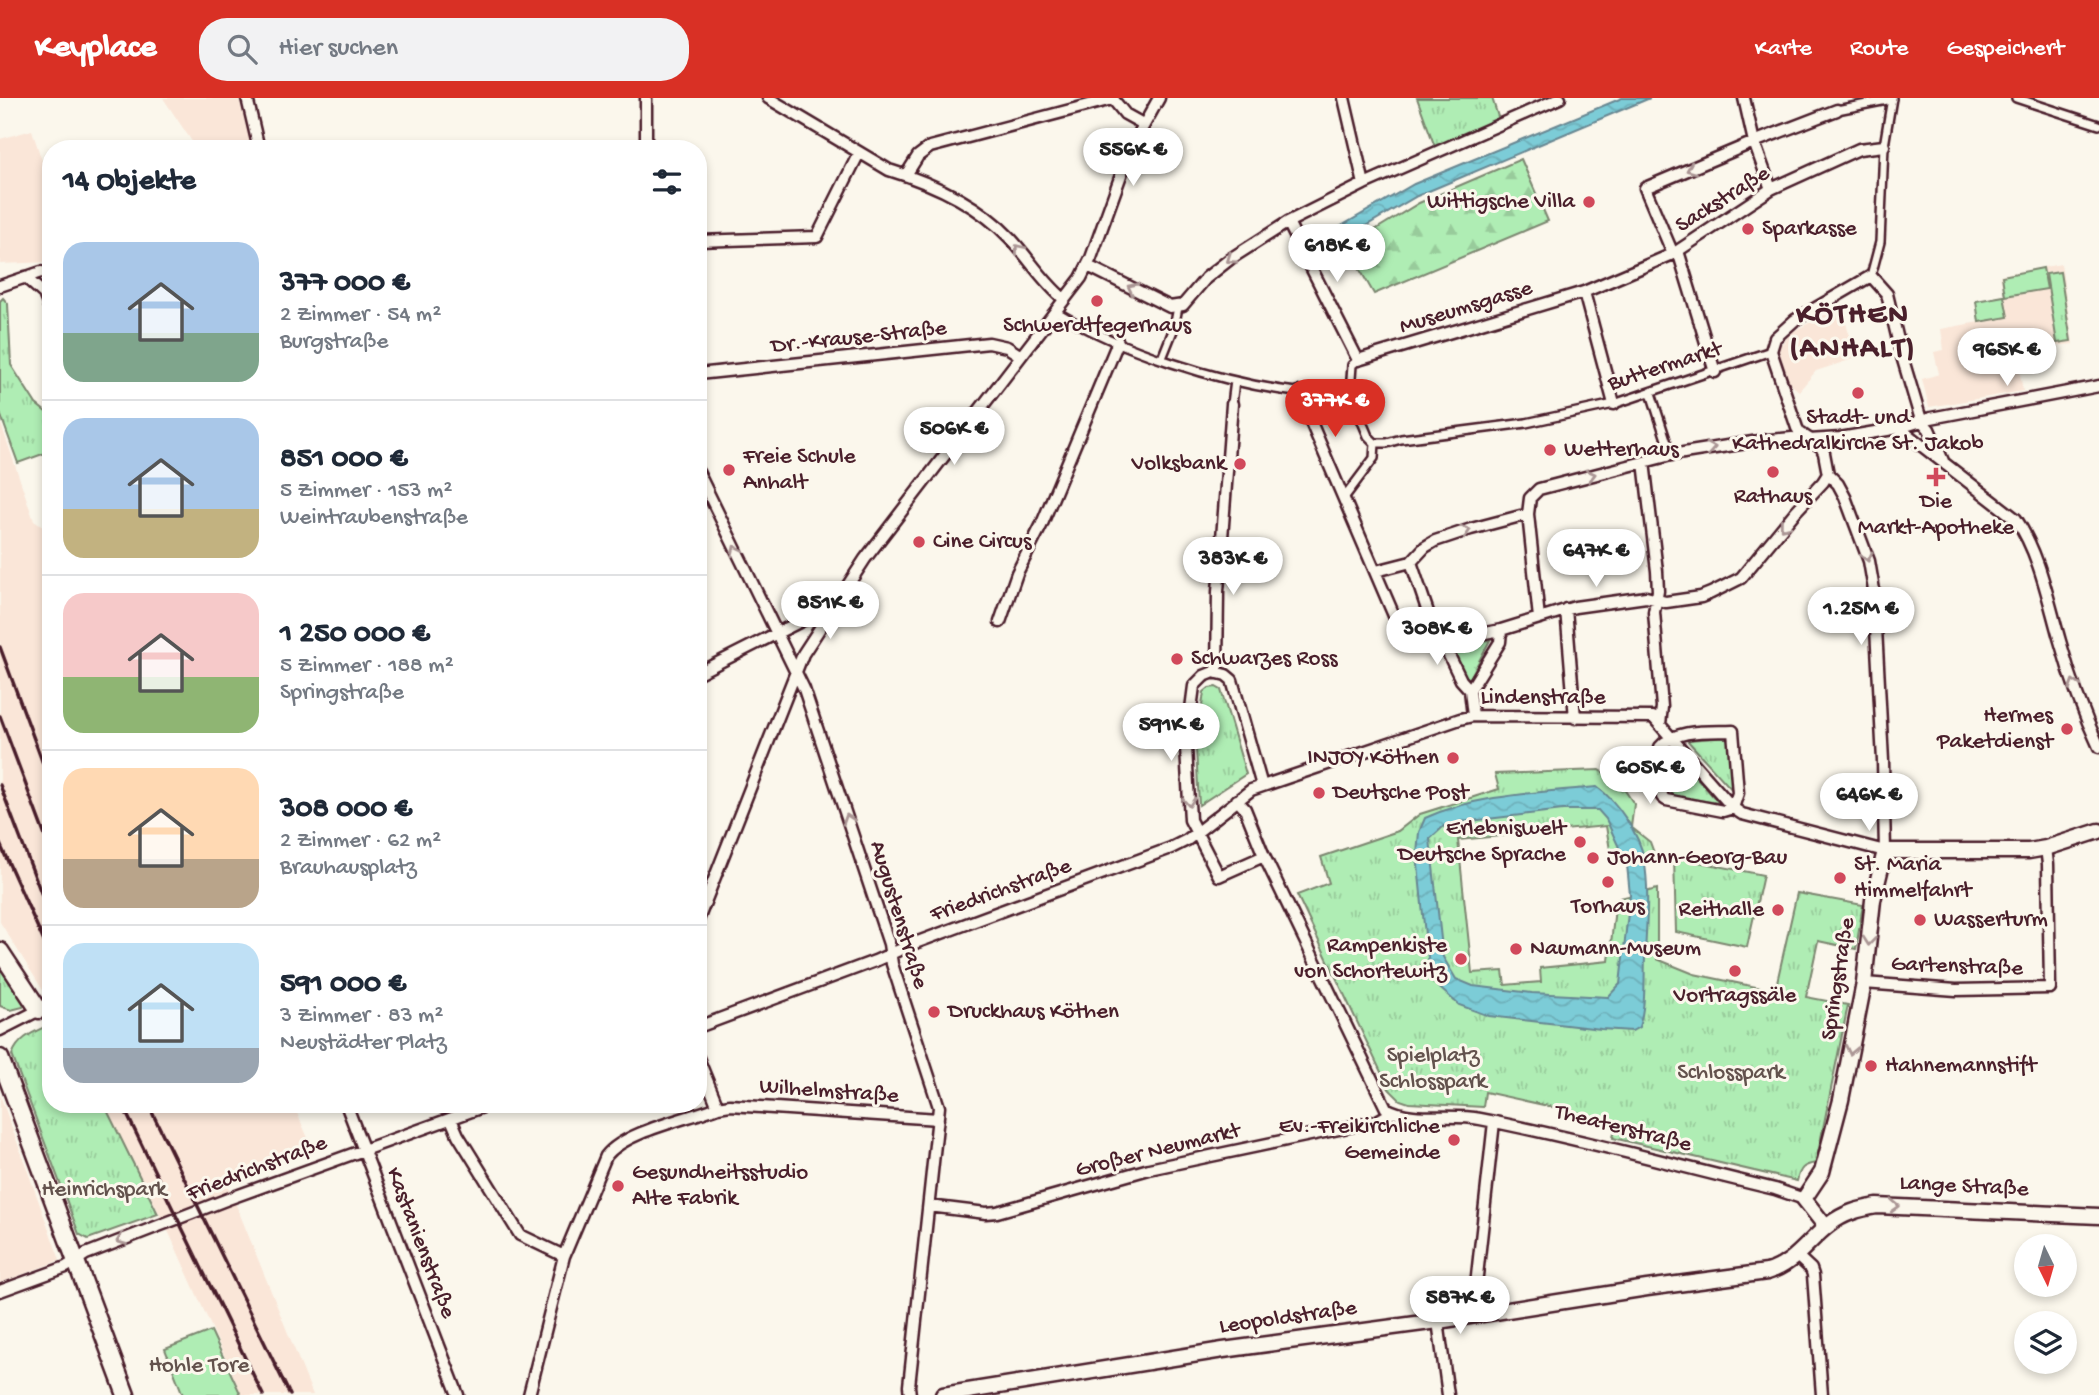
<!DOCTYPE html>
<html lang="de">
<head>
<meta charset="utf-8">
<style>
  :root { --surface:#fff; --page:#f2f2f3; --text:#1f2937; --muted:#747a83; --line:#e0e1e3; --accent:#d93025 }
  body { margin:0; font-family:"Gochi Hand",sans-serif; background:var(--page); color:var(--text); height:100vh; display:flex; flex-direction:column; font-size:26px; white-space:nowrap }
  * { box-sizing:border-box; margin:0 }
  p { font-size:23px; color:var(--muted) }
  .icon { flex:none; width:38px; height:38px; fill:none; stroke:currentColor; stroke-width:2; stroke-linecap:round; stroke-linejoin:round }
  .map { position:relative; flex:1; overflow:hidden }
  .drawer { position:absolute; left:42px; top:42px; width:665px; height:973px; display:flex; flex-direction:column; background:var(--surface); border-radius:28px; box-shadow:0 4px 10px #0003 }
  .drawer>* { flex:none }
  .needle { width:46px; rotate:175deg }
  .buttons { position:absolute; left:2014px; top:1136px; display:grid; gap:14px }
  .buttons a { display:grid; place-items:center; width:63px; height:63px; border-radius:50%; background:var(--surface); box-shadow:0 4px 10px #0003; font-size:35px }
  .price { position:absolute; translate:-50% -60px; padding:0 16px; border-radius:24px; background:#fff; color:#222; font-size:23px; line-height:46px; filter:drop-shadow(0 2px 4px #0008) }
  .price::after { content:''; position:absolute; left:50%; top:42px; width:21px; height:16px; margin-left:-10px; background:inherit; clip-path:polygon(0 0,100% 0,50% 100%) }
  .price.active { background:var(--accent); color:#fff }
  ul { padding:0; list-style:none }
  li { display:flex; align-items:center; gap:21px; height:175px; padding:0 21px }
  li+li { border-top:2px solid var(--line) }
  li span { display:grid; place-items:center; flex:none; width:196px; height:140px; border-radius:21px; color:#555 }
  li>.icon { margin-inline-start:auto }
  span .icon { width:84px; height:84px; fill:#fffc; stroke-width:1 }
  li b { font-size:30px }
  h2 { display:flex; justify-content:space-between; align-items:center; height:84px; padding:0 21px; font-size:30px }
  header { display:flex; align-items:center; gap:42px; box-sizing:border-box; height:98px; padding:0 35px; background:var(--accent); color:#fff }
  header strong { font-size:33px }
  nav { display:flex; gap:38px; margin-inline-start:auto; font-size:24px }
  .search { width:490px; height:63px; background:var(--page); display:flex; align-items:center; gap:18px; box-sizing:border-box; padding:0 24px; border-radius:28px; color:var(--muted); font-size:26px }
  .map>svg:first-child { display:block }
  .built { fill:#fae6d8 }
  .grass { fill:url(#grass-tufts); stroke:#7c8670; stroke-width:2 }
  .forest { fill:url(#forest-firs); stroke:#7c8670; stroke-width:2 }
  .garden { fill:#afedb4; stroke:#7c8670; stroke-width:2 }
  .water { fill:url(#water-waves); stroke:#688792; stroke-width:2; fill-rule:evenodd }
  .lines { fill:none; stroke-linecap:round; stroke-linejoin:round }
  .pedestrian-casing { stroke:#4a1f2b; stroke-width:12 }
  .minor-casing { stroke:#4a1f2b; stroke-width:15 }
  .secondary-casing { stroke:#4a1f2b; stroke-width:19 }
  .primary-casing { stroke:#4a1f2b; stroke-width:21 }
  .pedestrian { stroke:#fbf7ec; stroke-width:7 }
  .minor { stroke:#fbf7ec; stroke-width:10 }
  .secondary { stroke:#fbf7ec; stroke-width:14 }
  .primary { stroke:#fbf7ec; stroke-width:16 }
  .rail { stroke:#4a1f2b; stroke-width:3.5 }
  .oneway { stroke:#ab9695 }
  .poi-dot { fill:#d1495b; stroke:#fbf7ec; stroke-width:2.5 }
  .labels { text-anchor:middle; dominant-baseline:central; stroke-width:6; stroke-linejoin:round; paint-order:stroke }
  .street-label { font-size:23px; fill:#4a1f2b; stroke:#fbf7ec }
  .poi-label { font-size:23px; fill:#4a1f2b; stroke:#fbf7ec; text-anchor:start }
  .park-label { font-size:23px; fill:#63524d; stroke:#fbf7ec }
  .district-label { font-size:30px; font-weight:bold; letter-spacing:2px; fill:#4a1f2b; stroke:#fbf7ec }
</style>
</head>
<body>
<header>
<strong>Keyplace</strong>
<div class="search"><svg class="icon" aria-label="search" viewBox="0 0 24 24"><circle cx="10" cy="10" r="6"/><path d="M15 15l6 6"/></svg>Hier suchen</div>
<nav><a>Karte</a><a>Route</a><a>Gespeichert</a></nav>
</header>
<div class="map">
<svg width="2099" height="1297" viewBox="0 0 2099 1297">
  <defs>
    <pattern id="grass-tufts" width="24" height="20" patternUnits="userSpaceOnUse" patternTransform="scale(1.75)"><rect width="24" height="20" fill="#afedb4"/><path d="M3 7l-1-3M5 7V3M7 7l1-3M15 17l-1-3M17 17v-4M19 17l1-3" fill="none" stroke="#98cb9b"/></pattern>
    <pattern id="forest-firs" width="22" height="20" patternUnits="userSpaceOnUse" patternTransform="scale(1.75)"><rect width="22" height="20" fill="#afedb4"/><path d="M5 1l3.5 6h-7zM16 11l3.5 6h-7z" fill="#98cb9b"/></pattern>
    <pattern id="water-waves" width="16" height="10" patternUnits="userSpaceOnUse" patternTransform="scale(1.75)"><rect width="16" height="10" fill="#7cccd7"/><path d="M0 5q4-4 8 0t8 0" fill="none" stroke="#6dafb9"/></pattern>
  </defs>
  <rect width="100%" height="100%" fill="#fbf7ec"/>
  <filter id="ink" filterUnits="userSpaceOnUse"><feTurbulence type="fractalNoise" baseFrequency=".0143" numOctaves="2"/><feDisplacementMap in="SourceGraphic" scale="14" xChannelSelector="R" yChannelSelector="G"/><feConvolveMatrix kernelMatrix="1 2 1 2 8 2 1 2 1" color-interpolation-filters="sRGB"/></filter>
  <g filter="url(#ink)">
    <path class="built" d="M163,0h76l13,51h-55z
      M32,32l19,59v73l-51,2v-125z
      M2061,166l12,80 -57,6 7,41 -94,16 -7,-28 17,-5 -5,-22 10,-2 -3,-21 38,-7 -3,-21 28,-5 -4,-21z
      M1841,208l15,52 -40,13 -17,20 -10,-8 -11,-35 14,-16z
      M0,323l34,100 9,6 8,20v456l-51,-81z
      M0,997l60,165 -60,23z
      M104,1006h189l19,43 -86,33 87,215h-71l-72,-160z"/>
    <path class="grass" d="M1417,0h75l7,22 -64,27z
      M2060,174l11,69 -14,2 -11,-69z
      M3,200l5,6 3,61 25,39 15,12v35l-33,12 -18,-50v-112z
      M1490,542l-23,44 -16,-39z
      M1216,589l5,3 25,84 -47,31 -3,-57 8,-56 5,-4z
      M1729,639l4,54 -46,-51z
      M1674,654l45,51 -47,-7 -2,-40z
      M1599,672l21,13 14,21 -3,23 19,15 7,19 -45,1 -6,-36 -148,14 14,133 31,-2 2,14 36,-3 -1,-14 69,-7 7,-62 41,-10v70l37,15 81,17 22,-98 66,12 -7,44 -38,-8 -12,56 42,8 -32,158c-13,2 -16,5 -19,18l-184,-43 3,-17 -131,-29 -2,15 -74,-4 -9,-3 -11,-11 -92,-194 32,-12 -8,-26 77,-26 22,-17 79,-25 -4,-15z
      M1674,759l89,18 -16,72 -71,-15z
      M0,862l25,38 -2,9 -12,3 -11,-4z
      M51,926v80h53l54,110 -70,25 -9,-5 -67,-179c7,-18 22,-23 39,-31z"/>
    <path class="forest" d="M1521,61l27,62 -174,73 -27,-47 72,-44z"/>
    <path class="garden" d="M2043,170l4,21 -42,7 -3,-20z
      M2004,198l4,21 -29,5 -3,-21z
      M211,1233l30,64h-58l-18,-46z"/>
    <path class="water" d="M1622,0h28l-233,98 -101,59 -4,-12 102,-59z
      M1597,689c19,13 43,48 47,72 6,31 2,66 1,98 -1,23 1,49 -6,70l-7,4 -31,-2 -112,-13 -30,-11 -24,-21 -6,-19 -4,-30 -8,-81 2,-22 6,-14c54,-24 113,-25 172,-31zM1563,712h35l8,9 21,46 3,30 -10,89 -12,13 -76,-4 -59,-7 -17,-7 -13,-22 -13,-118 14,-13 18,-4z"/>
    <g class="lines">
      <defs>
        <path id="pedestrian" d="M2016,0l83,27
          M1837,12l55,-11
          M1871,178l9,-34 4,-96 8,-48
          M1055,213c64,39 166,72 241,81 17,2 36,1 54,1
          M1162,260l12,-30 4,-21
          M1358,262l-6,5 -2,28 18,43 7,7h12l14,-4 125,-16 88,-19 157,-53
          M1651,295l20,62
          M1232,306l3,-23
          M1344,400l30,-40 1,-15"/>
        <path id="minor" d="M247,0l12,51
          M646,0v51
          M768,0l121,72c43,13 90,35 121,68 19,20 33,44 54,61
          M1112,0l13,16 18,10
          M1344,0l20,86
          M1744,0l10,44 17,47
          M906,77l12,-19 12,-9 182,-48
          M1288,124l70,138 226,-68 89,-38 98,-65 88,-40 25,-3
          M698,143l119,-4 42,-84
          M1678,153l37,121
          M1673,156l-28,-66 109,-46 83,-32
          M1088,168l82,41 13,-2 23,-27 24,-19 58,-37 76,-38 196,-86
          M25,179l19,17 7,17
          M0,188l41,-14 10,2
          M1584,194l30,112
          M698,276l291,-31 18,4 14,9
          M1298,294l100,233 7,7 27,-6
          M1899,330l117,91c24,36 32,81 44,122 10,36 23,72 39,106
          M1644,364l13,109 1,20 -4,21 8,95 -2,17
          M698,374l106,217 85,255 3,20 47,143 -30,279 1,9
          M1411,464l24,71 7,8 19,39 9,10 3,26
          M1376,473l35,-9 14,-15 10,-6 36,-12 57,-15
          M1566,511l9,109
          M1539,520l-11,-104 2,-16 9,-9 132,-34 88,-14 33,-3 17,2 31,-2 59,-10 32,-10 168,-32
          M1000,524l17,-49 24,-47 77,-184
          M1442,543l59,-11 74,-23 71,-10 20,5 35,-5 10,-4 30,-15 55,-67 27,-29 5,-8
          M698,575l113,-57 20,-14
          M1217,575l1,-81 14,-188
          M1470,592l30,-48 1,-12
          M1733,633l5,62 -5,15 -10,3 -57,-11 -4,-3 -2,-50c16,-19 50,-15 73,-16z
          M1262,688l-30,-106 -6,-5 -12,-3 -10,4 -10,10 -8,61 4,73 29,56 45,-20
          M1237,702l8,9 19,47 122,252c27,15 65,5 94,11 99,19 197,47 295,70l29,10
          M698,822l105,-266 62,-95 216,-281 10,-20 39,-108 29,-52
          M1864,885l92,7 94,-2 -2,-124 -2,-16
          M698,929l177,-66 40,-18 256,-95 16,-8 64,-50 209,-71 13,-3 180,1 80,91 9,6 143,37 -2,-90 -9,-171 -5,-29 -24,-64 -7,-13 -10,-10 -4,-21 -3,-6 -21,-14 -3,-5 -26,-77 4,-13 20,-18 76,-44 16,18 14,59 20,67 8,9 14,32
          M0,932l51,-26
          M346,1006l112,291
          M718,1009l12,-2 208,14
          M451,1021l7,16 62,100 44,21
          M929,1108l57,7 11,-1 152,-43 228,-48 16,-9
          M1796,1157l15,14 2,6 9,120
          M0,1193l66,-24 20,-13 142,-55 263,-95
          M1476,1217l-1,-21 19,-172
          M1438,1223l10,74
          M529,1297l35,-139 42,-100c19,-25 82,-37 112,-49l-20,-49"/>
        <path id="secondary" d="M1826,1129l-22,-28 18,-27 19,-72 23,-117 9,-83 12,-49h144l17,-3 53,-17
          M943,1297l280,-45 215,-29 209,-33 120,-16c27,-7 42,-33 63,-48 14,-11 29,-15 47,-18l222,10"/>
        <path id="primary" d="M0,853l39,59
          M0,960l126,337"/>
      </defs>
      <use href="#pedestrian" class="pedestrian-casing"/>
      <use href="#minor" class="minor-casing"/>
      <use href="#secondary" class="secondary-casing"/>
      <use href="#primary" class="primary-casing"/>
      <use href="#pedestrian" class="pedestrian"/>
      <use href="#minor" class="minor"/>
      <use href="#secondary" class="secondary"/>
      <use href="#primary" class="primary"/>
      <path class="rail" d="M0,549l51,138
        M0,618l51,136
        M0,687l51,134
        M0,746l51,113
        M122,1006l141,291
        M148,1006l142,291"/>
    </g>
    <defs><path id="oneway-chevron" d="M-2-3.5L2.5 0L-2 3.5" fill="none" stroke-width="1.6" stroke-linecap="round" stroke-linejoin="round" transform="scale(1.75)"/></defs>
    <g class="oneway">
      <use href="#oneway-chevron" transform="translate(1691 71) rotate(157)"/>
      <use href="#oneway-chevron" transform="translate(1019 151) rotate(-130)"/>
      <use href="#oneway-chevron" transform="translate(1231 161) rotate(145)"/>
      <use href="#oneway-chevron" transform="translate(1132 190) rotate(-154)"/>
      <use href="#oneway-chevron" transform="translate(1711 350) rotate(-10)"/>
      <use href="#oneway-chevron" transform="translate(1591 377) rotate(-14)"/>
      <use href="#oneway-chevron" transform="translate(1784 428) rotate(129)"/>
      <use href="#oneway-chevron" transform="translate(1466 433) rotate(-17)"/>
      <use href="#oneway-chevron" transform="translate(736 452) rotate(-116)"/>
      <use href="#oneway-chevron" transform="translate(1867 459) rotate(75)"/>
      <use href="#oneway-chevron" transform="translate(2074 586) rotate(-108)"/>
      <use href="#oneway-chevron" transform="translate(1189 704) rotate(86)"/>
      <use href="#oneway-chevron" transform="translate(848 721) rotate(-108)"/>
      <use href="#oneway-chevron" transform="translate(1869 843) rotate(96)"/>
      <use href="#oneway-chevron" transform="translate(1851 952) rotate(102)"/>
      <use href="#oneway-chevron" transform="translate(1895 1108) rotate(2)"/>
      <use href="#oneway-chevron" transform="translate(121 1142) rotate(159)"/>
    </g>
  </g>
  <g class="poi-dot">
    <circle cx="1589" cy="104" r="7"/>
    <circle cx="1748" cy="131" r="7"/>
    <circle cx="1097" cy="203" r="7"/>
    <circle cx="1858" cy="295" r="7"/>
    <circle cx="1550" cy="352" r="7"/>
    <circle cx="1240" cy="366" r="7"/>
    <circle cx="729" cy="372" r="7"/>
    <circle cx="1773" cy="374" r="7"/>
    <path d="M1932.5 368.5h7v7h7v7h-7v7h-7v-7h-7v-7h7z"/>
    <circle cx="919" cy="444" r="7"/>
    <circle cx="1177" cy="561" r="7"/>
    <circle cx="2067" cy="631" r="7"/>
    <circle cx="1453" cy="660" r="7"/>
    <circle cx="1319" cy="695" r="7"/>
    <circle cx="1580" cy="744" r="7"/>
    <circle cx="1593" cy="760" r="7"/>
    <circle cx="1840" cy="780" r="7"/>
    <circle cx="1608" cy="784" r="7"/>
    <circle cx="1778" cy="812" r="7"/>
    <circle cx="1920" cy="822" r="7"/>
    <circle cx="1516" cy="851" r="7"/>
    <circle cx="1461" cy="861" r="7"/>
    <circle cx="1735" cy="873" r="7"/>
    <circle cx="934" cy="914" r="7"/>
    <circle cx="1871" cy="968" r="7"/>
    <circle cx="1454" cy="1042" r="7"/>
    <circle cx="618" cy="1088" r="7"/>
  </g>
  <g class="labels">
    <g class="street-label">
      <text transform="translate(1723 102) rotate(-32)">Sackstraße</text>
      <text transform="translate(1466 210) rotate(-17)">Museumsgasse</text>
      <text transform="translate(859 240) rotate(-6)">Dr.-Krause-Straße</text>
      <text transform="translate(1665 269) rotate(-18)">Buttermarkt</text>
      <text x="1543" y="600">Lindenstraße</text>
      <text transform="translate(1001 793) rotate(-20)">Friedrichstraße</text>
      <text transform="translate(898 817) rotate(73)">Augustenstraße</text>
      <text transform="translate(1957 869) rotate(2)">Gartenstraße</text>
      <text transform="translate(1839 881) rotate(-81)">Springstraße</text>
      <text transform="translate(829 994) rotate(4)">Wilhelmstraße</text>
      <text transform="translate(1623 1031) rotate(14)">Theaterstraße</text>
      <text transform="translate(1158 1053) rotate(-14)">Großer Neumarkt</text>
      <text transform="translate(257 1071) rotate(-21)">Friedrichstraße</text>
      <text transform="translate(1964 1089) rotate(3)">Lange Straße</text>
      <text transform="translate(420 1145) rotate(69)">Kastanienstraße</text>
      <text transform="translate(1288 1220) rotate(-8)">Leopoldstraße</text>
    </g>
    <g class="poi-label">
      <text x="1575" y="104" text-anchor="end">Wittigsche Villa</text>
      <text x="1762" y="131">Sparkasse</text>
      <text x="1097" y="228" text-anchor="middle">Schwerdtfegerhaus</text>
      <text x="1858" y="320" text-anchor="middle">Stadt- und<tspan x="1858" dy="26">Kathedralkirche St. Jakob</tspan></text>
      <text x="1564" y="352">Wetterhaus</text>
      <text x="743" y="359">Freie Schule<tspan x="743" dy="26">Anhalt</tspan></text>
      <text x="1226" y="366" text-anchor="end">Volksbank</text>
      <text x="1773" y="399" text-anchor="middle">Rathaus</text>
      <text x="1936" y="404" text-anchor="middle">Die<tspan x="1936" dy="26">Markt-Apotheke</tspan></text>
      <text x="933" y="444">Cine Circus</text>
      <text x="1191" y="561">Schwarzes Ross</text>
      <text x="2053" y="618" text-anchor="end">Hermes<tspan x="2053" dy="26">Paketdienst</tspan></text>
      <text x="1439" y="660" text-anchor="end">INJOY Köthen</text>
      <text x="1333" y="695">Deutsche Post</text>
      <text x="1566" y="731" text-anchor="end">Erlebniswelt<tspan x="1566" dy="26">Deutsche Sprache</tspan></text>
      <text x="1607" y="760">Johann-Georg-Bau</text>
      <text x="1854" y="767">St. Maria<tspan x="1854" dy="26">Himmelfahrt</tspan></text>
      <text x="1608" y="809" text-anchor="middle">Torhaus</text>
      <text x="1764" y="812" text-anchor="end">Reithalle</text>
      <text x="1934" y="822">Wasserturm</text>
      <text x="1447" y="848" text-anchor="end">Rampenkiste<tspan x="1447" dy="26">von Schortewitz</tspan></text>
      <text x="1530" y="851">Naumann-Museum</text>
      <text x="1735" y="898" text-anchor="middle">Vortragssäle</text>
      <text x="948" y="914">Druckhaus Köthen</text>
      <text x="1885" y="968">Hahnemannstift</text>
      <text x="1440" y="1029" text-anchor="end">Ev.-Freikirchliche<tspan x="1440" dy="26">Gemeinde</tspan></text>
      <text x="632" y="1075">Gesundheitsstudio<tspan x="632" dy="26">Alte Fabrik</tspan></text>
    </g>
    <g class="park-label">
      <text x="1433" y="958">Spielplatz<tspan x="1433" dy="26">Schlosspark</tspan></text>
      <text x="1731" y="975">Schlosspark</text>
      <text x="104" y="1092">Heinrichspark</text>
      <text x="199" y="1268">Hohle Tore</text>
    </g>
    <g class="district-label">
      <text x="1853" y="218">KÖTHEN<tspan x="1853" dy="34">(ANHALT)</tspan></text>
    </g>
  </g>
</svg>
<div class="buttons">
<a><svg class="needle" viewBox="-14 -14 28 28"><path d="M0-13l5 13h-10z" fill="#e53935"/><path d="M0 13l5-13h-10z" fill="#747a83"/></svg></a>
<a><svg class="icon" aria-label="layers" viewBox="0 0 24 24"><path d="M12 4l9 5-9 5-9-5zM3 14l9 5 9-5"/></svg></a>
</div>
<b class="price" style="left:1133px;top:90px">556K €</b>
<b class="price" style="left:1337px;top:186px">618K €</b>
<b class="price" style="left:2007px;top:290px">965K €</b>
<b class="price active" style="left:1335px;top:341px">377K €</b>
<b class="price" style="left:954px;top:369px">506K €</b>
<b class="price" style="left:1596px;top:491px">647K €</b>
<b class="price" style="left:1233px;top:499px">383K €</b>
<b class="price" style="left:830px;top:543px">851K €</b>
<b class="price" style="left:1861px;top:549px">1.25M €</b>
<b class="price" style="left:1437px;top:569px">308K €</b>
<b class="price" style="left:1171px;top:665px">591K €</b>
<b class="price" style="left:1650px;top:708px">605K €</b>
<b class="price" style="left:1869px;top:735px">646K €</b>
<b class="price" style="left:1460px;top:1238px">587K €</b>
<section class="drawer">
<h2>14 Objekte<svg class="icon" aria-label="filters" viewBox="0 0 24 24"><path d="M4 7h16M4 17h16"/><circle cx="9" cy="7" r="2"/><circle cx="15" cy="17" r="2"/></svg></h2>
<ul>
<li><span style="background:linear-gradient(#a9c7e8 65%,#7fa58c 0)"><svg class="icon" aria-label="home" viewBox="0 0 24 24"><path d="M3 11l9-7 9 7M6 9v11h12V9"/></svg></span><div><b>377 000 €</b><p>2 Zimmer · 54 m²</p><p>Burgstraße</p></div></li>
<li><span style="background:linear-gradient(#a9c7e8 65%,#c2b280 0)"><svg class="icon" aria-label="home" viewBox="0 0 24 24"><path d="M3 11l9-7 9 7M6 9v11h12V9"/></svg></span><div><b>851 000 €</b><p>5 Zimmer · 153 m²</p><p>Weintraubenstraße</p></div></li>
<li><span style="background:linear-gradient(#f6c9c9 60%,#8fb573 0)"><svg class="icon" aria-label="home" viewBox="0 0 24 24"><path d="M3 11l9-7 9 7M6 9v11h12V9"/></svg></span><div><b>1 250 000 €</b><p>5 Zimmer · 188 m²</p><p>Springstraße</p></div></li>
<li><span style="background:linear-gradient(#ffd9b3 65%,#b9a48a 0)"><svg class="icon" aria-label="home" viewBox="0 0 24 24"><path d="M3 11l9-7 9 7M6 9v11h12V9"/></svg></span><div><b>308 000 €</b><p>2 Zimmer · 62 m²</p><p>Brauhausplatz</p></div></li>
<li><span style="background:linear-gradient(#bfe0f5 75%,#9aa5b1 0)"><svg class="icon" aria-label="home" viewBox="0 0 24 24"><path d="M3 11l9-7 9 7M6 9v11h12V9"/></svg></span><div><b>591 000 €</b><p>3 Zimmer · 83 m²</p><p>Neustädter Platz</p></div></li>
</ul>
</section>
</div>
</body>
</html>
